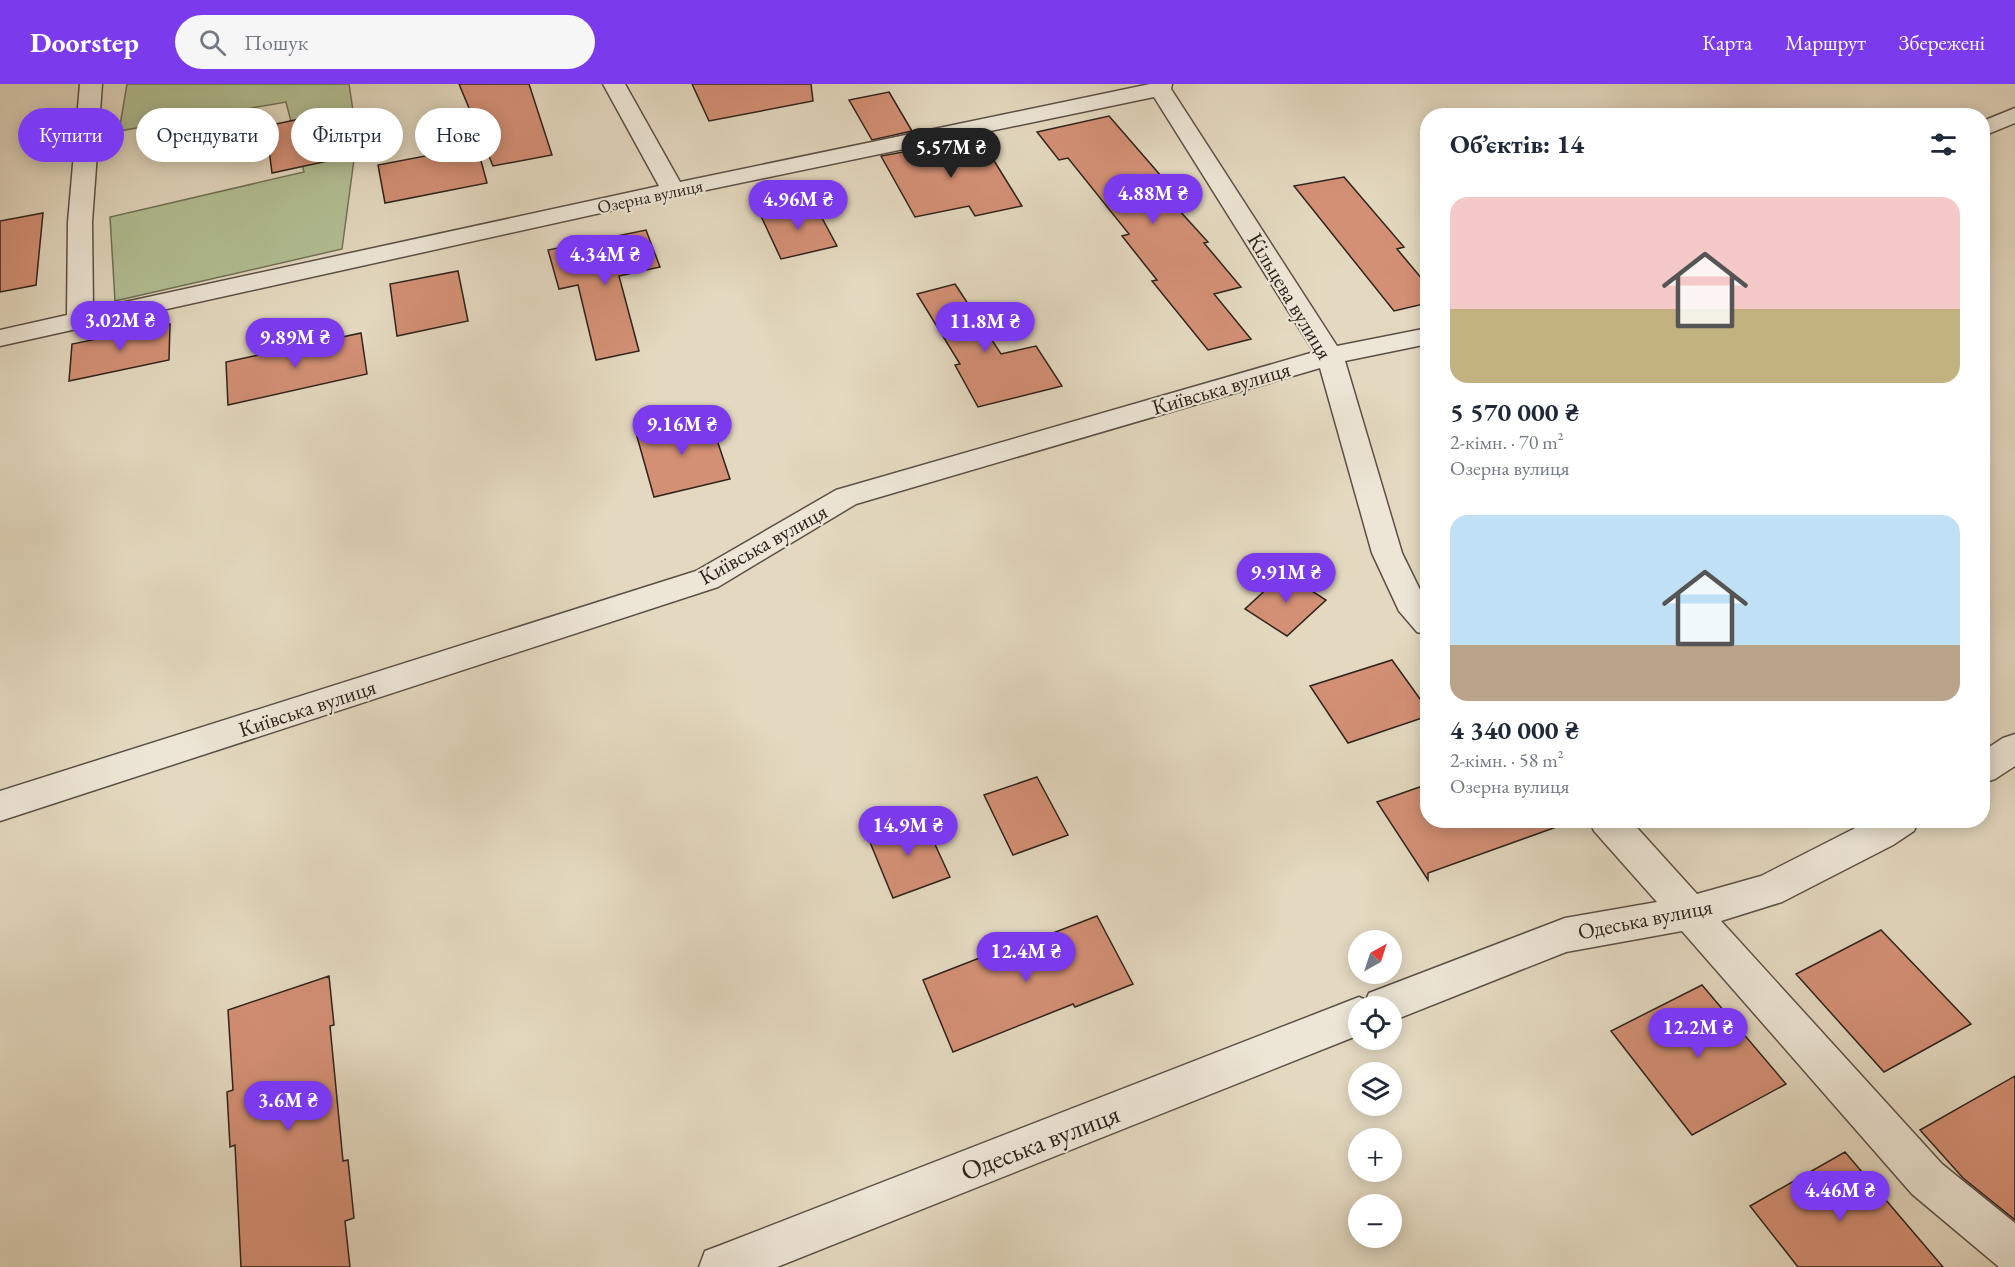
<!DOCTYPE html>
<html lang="uk">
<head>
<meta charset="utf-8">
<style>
  :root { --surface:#fff; --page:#f6f6f7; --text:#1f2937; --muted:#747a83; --accent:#7c3aed }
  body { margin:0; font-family:"EB Garamond",serif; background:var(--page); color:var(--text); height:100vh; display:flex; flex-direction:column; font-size:22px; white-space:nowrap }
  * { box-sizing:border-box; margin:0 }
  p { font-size:20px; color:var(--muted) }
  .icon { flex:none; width:33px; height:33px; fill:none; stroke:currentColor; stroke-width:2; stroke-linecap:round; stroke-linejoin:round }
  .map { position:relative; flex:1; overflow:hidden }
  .panel { position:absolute; left:1420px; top:24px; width:570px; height:720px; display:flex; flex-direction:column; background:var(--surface); border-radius:24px; box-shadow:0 3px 15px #0003 }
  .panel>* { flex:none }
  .guide { position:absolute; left:18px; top:24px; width:570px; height:54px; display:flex; gap:12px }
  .needle { width:39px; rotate:39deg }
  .buttons { position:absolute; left:1348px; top:846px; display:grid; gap:12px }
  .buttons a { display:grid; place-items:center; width:54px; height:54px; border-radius:50%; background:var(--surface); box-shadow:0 3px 15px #0003; font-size:30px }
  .price { position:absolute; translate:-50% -51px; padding:0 14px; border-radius:21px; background:var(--accent); color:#fff; font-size:20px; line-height:39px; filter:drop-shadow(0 2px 3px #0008) }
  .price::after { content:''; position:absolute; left:50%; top:36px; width:18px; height:14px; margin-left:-9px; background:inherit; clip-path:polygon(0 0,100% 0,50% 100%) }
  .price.on { background:#222; color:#fff }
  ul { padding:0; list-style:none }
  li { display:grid; align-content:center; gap:12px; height:318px; padding:0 30px }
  li span { display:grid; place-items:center; height:186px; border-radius:18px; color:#555 }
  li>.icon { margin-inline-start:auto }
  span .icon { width:108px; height:108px; fill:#fffc; stroke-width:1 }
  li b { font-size:26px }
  h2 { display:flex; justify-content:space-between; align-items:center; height:72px; padding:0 30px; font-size:26px }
  .pill { padding:0 21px; border-radius:27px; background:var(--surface); box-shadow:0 3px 15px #0003; font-size:21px; line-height:54px }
  .pill.on { background:var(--accent); color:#fff }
  header { display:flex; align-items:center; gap:36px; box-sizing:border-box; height:84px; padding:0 30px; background:var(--accent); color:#fff }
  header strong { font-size:28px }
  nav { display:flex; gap:33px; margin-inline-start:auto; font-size:21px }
  .search { width:420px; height:54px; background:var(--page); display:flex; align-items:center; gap:15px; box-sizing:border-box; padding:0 21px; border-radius:33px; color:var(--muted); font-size:22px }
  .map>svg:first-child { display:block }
  .green { fill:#b2c094; stroke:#707258; stroke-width:1.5 }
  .building { fill:#d49075; stroke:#2e231d; stroke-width:1.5 }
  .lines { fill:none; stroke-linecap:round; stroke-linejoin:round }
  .minor-casing { stroke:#5c5046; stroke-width:3 }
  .minor { fill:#ede6d6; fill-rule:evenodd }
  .labels { text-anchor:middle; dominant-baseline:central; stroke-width:4.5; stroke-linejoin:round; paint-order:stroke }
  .far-street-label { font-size:18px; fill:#2e231d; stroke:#ede6d6 }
  .street-label { font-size:22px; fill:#2e231d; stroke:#ede6d6 }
  .near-street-label { font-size:27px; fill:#2e231d; stroke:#ede6d6 }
</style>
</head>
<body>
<header>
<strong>Doorstep</strong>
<div class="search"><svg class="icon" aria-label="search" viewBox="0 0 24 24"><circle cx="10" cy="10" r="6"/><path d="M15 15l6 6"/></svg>Пошук</div>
<nav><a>Карта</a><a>Маршрут</a><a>Збережені</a></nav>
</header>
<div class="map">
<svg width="2015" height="1183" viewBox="0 0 2015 1183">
  <rect width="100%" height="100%" fill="#e4d9c0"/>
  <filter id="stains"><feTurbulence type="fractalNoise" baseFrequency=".00333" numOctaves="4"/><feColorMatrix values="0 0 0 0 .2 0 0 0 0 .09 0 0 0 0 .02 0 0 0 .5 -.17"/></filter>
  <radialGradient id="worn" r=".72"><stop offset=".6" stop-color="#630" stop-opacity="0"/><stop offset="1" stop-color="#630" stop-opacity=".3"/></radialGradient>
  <path class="green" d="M127,0h222l8,53 -15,112 -227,52 -5,-84 194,-45 -18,-70 -167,29z"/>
  <path class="building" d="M459,0h70l23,71 -59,11z
    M692,0h119l2,17 -104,20z
    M889,8l23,39 -40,9 -23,-40z
    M319,31l9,46 -56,12 -6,-47z
    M1109,32l78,90 -9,3 30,33 -4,1 37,44 -27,7 37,45 -43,11 -56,-69 5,-1 -35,-44 7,-2 -61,-76 -9,2 -22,-28z
    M980,54l42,68 -47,10 -6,-10 -54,11 -34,-61z
    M477,62l10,37 -102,20 -7,-38z
    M1344,93l60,70 -7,2 31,37v17l-34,8 -100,-125z
    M814,119l23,43 -56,13 -21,-45z
    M43,129l-7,72 -36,7v-71z
    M646,146l14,37 -41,9 20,75 -43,9 -18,-75 -19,4 -11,-39z
    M458,187l10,50 -71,15 -7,-52z
    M955,200l46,70 35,-8 26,40 -84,21 -23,-42 5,-1 -43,-70z
    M170,240l-1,36 -100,21 3,-37z
    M361,249l6,41 -139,31 -2,-43z
    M709,332l21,63 -76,18 -18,-64z
    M1284,489l42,27 -39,36 -42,-27z
    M1392,576l36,50v6l-80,27 -38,-57z
    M1037,693l31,58 -55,20 -29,-60z
    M1428,700v36h133l1,5 -134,48v7l-51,-78z
    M922,732l28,61 -57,21 -26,-63z
    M1097,832l36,68 -58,23 -2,-3 -120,48 -30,-72 59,-23 1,3z
    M1881,846l90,94 -87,48 -88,-98z
    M329,892l5,49 -4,1 13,135 5,-1 6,58 -9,3 5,46h-109l-6,-122 -5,2 -3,-55 6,-2 -5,-80z
    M1702,901l84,99 -94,51 -81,-104z
    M2015,992v144l-52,-42 -43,-48z
    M1845,1068l98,115h-145l-48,-61z"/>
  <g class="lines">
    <defs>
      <path id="minor" d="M80,0h22l-10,138 1,87 566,-123 -56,-102h22l55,98 470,-98h22l-1,5 166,257 91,-18v16l-83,17 57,192 21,43 5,6v33l-11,-3 -18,-21 -27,-58 -52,-185 -464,136 -138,83 -718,234v-30l696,-220 140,-81 478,-138 -160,-255 -481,100 -673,149v-16l67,-15 1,-93z
        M2015,24v15l-32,13v-15z
        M2015,650v32l-20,13 -12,4v-32l20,-13z
        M1589,736h41l67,74 64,-18 110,-56h48l-5,11 -21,14 -111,57 -61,19 221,243 73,59v44h-16l-87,-73 -230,-263 -116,21 -174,69v-15h-33v29l-582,232h-78l6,-16 16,-6 638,-248 7,3 3,-7 183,-70 13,-5 92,-16 -63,-71z"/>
    </defs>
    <use href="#minor" class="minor-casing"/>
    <use href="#minor" class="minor"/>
  </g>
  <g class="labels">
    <g class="far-street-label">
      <text transform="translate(650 112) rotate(-12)">Озерна вулиця</text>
    </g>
    <g class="street-label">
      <text transform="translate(1290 212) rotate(59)">Кільцева вулиця</text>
      <text transform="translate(1221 304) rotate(-16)">Київська вулиця</text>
      <text transform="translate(763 460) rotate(-29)">Київська вулиця</text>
      <text transform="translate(307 624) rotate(-18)">Київська вулиця</text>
      <text transform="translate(1645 835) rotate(-11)">Одеська вулиця</text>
    </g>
    <g class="near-street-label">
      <text transform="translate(1040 1058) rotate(-21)">Одеська вулиця</text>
    </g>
  </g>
  <rect width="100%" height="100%" filter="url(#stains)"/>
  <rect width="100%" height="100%" fill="url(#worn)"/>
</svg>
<div class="buttons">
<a><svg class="needle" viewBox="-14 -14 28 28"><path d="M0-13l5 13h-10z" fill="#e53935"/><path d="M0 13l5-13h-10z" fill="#747a83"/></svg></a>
<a><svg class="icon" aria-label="locate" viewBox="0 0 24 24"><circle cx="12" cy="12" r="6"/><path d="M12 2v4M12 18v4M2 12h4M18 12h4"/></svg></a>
<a><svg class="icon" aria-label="layers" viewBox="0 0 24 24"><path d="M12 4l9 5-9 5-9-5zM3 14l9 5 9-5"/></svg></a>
<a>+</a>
<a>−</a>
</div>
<b class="price on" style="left:951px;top:95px">5.57M ₴</b>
<b class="price" style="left:1153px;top:141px">4.88M ₴</b>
<b class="price" style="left:798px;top:147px">4.96M ₴</b>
<b class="price" style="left:605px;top:202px">4.34M ₴</b>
<b class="price" style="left:120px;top:268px">3.02M ₴</b>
<b class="price" style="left:985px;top:269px">11.8M ₴</b>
<b class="price" style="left:295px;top:285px">9.89M ₴</b>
<b class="price" style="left:682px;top:372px">9.16M ₴</b>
<b class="price" style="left:1286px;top:520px">9.91M ₴</b>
<b class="price" style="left:908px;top:773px">14.9M ₴</b>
<b class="price" style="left:1026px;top:899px">12.4M ₴</b>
<b class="price" style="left:1698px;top:975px">12.2M ₴</b>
<b class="price" style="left:288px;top:1048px">3.6M ₴</b>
<b class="price" style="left:1840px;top:1138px">4.46M ₴</b>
<div class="guide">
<a class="pill on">Купити</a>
<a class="pill">Орендувати</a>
<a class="pill">Фільтри</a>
<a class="pill">Нове</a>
</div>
<section class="panel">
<h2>Об’єктів: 14<svg class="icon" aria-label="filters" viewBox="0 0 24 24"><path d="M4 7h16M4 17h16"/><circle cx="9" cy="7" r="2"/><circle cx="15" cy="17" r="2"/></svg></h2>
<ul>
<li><span style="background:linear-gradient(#f6c9c9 60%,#c2b280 0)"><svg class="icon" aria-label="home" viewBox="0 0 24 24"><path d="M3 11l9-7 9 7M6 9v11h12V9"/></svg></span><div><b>5 570 000 ₴</b><p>2-кімн. · 70 m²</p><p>Озерна вулиця</p></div></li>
<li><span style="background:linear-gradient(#bfe0f5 70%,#b9a48a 0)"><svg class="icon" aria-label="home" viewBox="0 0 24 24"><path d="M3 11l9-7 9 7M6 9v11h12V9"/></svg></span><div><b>4 340 000 ₴</b><p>2-кімн. · 58 m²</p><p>Озерна вулиця</p></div></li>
</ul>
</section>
</div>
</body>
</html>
